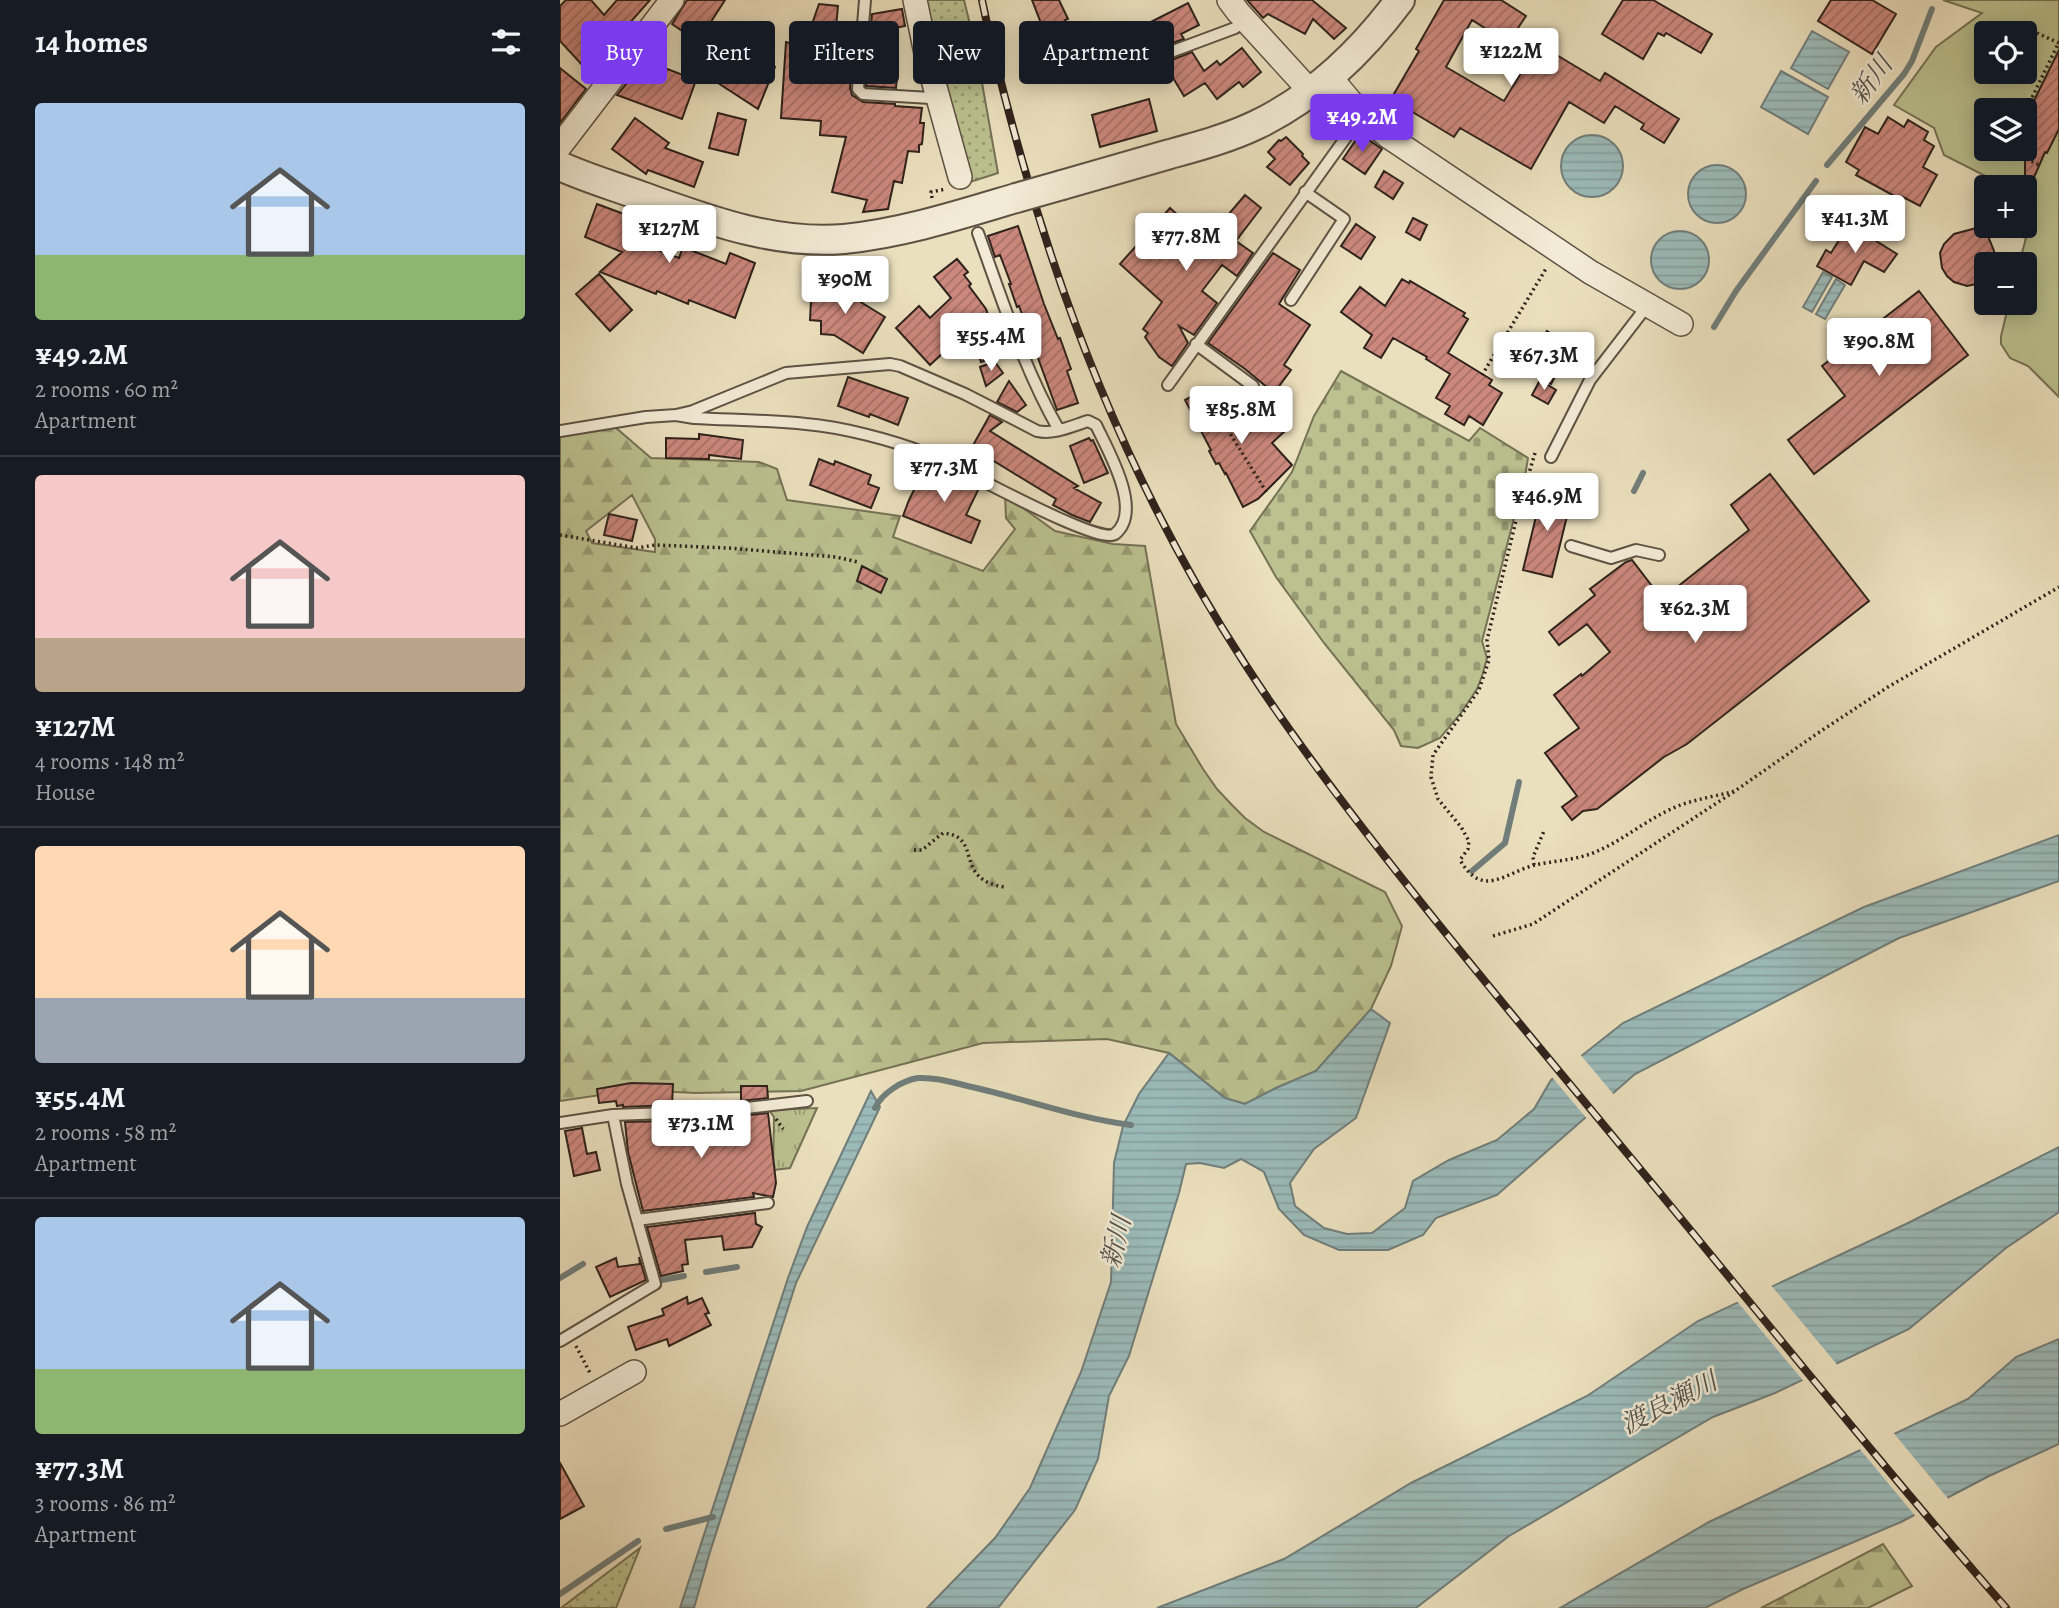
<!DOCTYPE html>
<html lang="en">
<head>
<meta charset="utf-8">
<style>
  :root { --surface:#171b24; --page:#242831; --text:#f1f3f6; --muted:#9ea1a6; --line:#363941; --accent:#7c3aed }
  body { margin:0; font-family:Alegreya,"Noto Serif JP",serif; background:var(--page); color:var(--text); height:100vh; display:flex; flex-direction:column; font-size:26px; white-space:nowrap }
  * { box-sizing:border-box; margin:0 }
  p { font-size:23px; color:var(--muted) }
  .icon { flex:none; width:38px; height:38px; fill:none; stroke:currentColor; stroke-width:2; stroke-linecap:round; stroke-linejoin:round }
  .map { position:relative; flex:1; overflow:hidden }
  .details { display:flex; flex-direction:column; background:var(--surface); width:560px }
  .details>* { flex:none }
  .hud { position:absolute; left:21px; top:21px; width:665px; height:63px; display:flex; gap:14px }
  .fabs { position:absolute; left:1414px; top:21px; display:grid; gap:14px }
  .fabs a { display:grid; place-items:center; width:63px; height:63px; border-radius:7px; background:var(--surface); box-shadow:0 4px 18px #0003; font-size:35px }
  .price { position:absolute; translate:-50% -60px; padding:0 16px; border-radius:7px; background:#fff; color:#222; font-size:23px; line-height:46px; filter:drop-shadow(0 2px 4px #0008) }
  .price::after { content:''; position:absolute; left:50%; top:42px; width:21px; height:16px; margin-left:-10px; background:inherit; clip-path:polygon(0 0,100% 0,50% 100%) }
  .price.current { background:var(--accent); color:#fff }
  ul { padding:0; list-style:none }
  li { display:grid; align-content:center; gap:14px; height:371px; padding:0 35px }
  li+li { border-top:2px solid var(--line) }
  li span { display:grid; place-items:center; height:217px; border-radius:7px; color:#555 }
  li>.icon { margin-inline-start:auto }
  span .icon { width:126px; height:126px; fill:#fffc; stroke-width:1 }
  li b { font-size:30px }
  h2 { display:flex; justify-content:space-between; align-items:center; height:84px; padding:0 35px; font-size:30px }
  .pill { padding:0 24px; border-radius:7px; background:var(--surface); box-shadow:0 4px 18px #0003; font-size:24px; line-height:63px }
  .pill.current { background:var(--accent); color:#fff }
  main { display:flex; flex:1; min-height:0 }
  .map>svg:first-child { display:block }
  .grass { fill:url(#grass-dots); stroke:#757256; stroke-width:2 }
  .forest { fill:url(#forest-firs); stroke:#757256; stroke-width:2; fill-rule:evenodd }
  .cemetery { fill:url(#cemetery-stones); stroke:#757256; stroke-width:2 }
  .park { fill:url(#park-tufts); stroke:#757256; stroke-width:2 }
  .garden { fill:#bbc18f; stroke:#757256; stroke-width:2; fill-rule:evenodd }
  .water { fill:url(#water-rules); stroke:#707e7b; stroke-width:2 }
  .pier { fill:#ebe0be }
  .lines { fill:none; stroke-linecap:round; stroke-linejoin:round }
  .stream { stroke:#707e7b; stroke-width:6 }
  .building { fill:url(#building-hatch); stroke:#2f221c; stroke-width:2 }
  .service-casing { stroke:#5e5244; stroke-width:14 }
  .minor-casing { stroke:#5e5244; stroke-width:26 }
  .tertiary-casing { stroke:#5e5244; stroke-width:32 }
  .path { stroke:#2f221c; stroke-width:3.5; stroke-dasharray:2 3.5; stroke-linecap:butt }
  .service { stroke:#f2ebd5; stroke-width:10 }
  .minor { stroke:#f2ebd5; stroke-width:23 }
  .tertiary { stroke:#f2ebd5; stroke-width:28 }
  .rail-casing { stroke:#2f221c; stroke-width:8 }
  .rail { stroke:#f2ebd5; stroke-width:5; stroke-dasharray:16; stroke-linecap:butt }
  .tertiary-bridge-casing { stroke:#5e5244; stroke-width:32; stroke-linecap:butt }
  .tertiary-bridge { stroke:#f2ebd5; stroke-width:28 }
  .labels { text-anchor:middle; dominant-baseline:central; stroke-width:5; stroke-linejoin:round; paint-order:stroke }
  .water-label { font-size:26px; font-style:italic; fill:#4f504b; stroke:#f2ebd5 }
</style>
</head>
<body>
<main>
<section class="details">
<h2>14 homes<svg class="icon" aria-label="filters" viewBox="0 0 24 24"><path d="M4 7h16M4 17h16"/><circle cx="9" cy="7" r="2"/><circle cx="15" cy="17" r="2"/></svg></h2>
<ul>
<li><span style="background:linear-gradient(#a9c7e8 70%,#8fb573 0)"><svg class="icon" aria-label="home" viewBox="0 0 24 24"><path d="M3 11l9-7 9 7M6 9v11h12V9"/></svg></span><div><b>¥49.2M</b><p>2 rooms · 60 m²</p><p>Apartment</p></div></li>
<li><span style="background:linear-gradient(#f6c9c9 75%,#b9a48a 0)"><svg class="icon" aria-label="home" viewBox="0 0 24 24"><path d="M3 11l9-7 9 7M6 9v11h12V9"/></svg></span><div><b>¥127M</b><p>4 rooms · 148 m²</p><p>House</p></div></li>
<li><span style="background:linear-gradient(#ffd9b3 70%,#9aa5b1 0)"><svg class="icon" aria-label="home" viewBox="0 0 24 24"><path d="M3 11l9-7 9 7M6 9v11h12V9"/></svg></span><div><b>¥55.4M</b><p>2 rooms · 58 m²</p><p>Apartment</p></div></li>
<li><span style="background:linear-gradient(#a9c7e8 70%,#8fb573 0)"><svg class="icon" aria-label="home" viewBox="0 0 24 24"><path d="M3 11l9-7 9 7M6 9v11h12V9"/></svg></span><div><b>¥77.3M</b><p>3 rooms · 86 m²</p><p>Apartment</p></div></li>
</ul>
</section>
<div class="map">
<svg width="1499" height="1608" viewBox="0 0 1499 1608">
  <defs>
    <pattern id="grass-dots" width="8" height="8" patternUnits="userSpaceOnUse" patternTransform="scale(1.75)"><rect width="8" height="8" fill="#bbc18f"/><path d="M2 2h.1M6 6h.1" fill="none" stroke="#989c74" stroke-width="1.8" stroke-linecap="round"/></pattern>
    <pattern id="forest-firs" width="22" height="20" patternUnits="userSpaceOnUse" patternTransform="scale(1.75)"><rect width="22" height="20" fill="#bbc18f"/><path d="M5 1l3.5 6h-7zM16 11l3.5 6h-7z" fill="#989c74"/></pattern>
    <pattern id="cemetery-stones" width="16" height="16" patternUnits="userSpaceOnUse" patternTransform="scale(1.75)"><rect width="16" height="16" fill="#bbc18f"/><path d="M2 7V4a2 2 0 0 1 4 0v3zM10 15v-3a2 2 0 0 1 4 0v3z" fill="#989c74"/></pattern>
    <pattern id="park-tufts" width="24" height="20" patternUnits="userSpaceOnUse" patternTransform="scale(1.75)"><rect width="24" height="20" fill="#bbc18f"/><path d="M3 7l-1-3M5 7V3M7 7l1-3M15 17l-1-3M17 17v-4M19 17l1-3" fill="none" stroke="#989c74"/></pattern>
    <pattern id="water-rules" width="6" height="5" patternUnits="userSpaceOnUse" patternTransform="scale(1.75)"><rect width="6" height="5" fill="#9bbbba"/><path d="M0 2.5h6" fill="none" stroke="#86a09f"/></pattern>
    <pattern id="building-hatch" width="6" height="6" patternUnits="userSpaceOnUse" patternTransform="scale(1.75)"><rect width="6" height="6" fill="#cc887d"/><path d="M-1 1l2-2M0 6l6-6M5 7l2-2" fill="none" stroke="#a66f66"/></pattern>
  </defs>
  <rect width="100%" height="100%" fill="#ebe0be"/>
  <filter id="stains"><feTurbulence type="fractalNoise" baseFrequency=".00286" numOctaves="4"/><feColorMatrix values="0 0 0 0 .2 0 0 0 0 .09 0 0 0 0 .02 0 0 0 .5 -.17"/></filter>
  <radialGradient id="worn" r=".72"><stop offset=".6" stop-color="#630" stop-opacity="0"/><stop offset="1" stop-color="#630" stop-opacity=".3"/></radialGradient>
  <path class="grass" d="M362,0h42l12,49 22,124 -28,9 -38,-136z
    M80,1548l-24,60h-55z"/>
  <path class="forest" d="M55,427l36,31 108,4 18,7 10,31 113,16 -7,21 90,34 32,-42 -9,-11 -1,-23 50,36 58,13 32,2 31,178 27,45 14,20 15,16 13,13 19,14 121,60 17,34 -11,40 -20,43 -55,62 -40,17 -31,16 -20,-6 -56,-45 -62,-14 -124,4 -182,48 -106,2 -61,-3 -74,11v-665zM72,495l23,44v13l-63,-9 -6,-12z
    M1323,1544l29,42 -44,22h-107z"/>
  <path class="cemetery" d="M781,371l128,70 11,-13 48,30 -3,18 -43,165 5,17 -5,18 -5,13 -16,24 -21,25 -22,10 -17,-2 -7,-16 -70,-87 -48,-66 -26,-46 42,-59 22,-56z"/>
  <path class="park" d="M257,1108l-27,60 -17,2 1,-53 -5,-7z"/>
  <path class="garden" d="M1383,0h116v397l-31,-31 -18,-8 -9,-14v-8l8,-33h16v-39h-6l7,-26 -29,-8 1,-4h27v-39h-18l-63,-32 -10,-27 -40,-23 42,-58 46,-34zM1426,33h39v39h-39zM1426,110h39v39h-39z"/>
  <path class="water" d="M1252,31l37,21 -21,37 -37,-21z
    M1221,71l47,26 -20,37 -47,-27z
    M1001 166a31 31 0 1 1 62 0a31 31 0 1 1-62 0Z
    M1128 194a29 29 0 1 1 58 0a29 29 0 1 1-58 0Z
    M1091 260a29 29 0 1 1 58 0a29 29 0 1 1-58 0Z
    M1263,272l9,5 -20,35 -9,-5z
    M1276,279l9,6 -20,34 -9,-5z
    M1499,835v46l-160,57 -264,136 -138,121 -61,23 -13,17 -35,15h-49l-35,-15 -25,-26 -15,-37 -23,-13 -17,9 -24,-5 -14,1 -7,29 -50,163 -20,40 -11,63 -23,51 -77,98h-71l68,-70 35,-50 51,-116 30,-90 3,-119 9,-37 16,-32 30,-41 56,45 20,6 31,-16 40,-17 55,-62 19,14 -34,95 -42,31 -24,34 5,23 29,22 23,6 25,-1 33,-25 8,-27 36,-21 48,-20 37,-31 17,-29 72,-57 241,-116z
    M311,1091l9,16 -84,176 -86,269 -16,56h-14l108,-330 19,-51z
    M1499,1147v65l-53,36 -97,81 -134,64 -62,24 -204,119 -93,72h-259l127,-49 127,-76 176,-87 111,-75 208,-97z
    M1499,1339v105l-70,32 -88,46 -158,67 -38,19h-145l149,-86 259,-123 48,-42z"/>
  <path class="pier" d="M1019,1053l36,43 -27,24 -37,-44z
    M1210,1284l69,83 -34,16 -69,-83z
    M1332,1431l58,70 -33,17 -59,-71z"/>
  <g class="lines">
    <path class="stream" d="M1267,165l77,-91 8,-13 20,-52
      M1154,327l22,-36 80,-110
      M1074,491l9,-18
      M912,871l33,-28 14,-61
      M315,1108c7,-15 28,-28 43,-30 19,-1 36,5 54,9 53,12 105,31 159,38
      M146,1272l31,-5
      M0,1278l23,-14
      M102,1280l22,-4
      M106,1529l47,-12
      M0,1594l78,-53"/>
  </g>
  <path class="building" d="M6,0h25l13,15 13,-15h33l-30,34 -1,-1 -34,35 -25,-27v-35z
    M127,0h38l-16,25 66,42 -17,42 -60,-39 11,-17 -26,-16 2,-4 -13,-9z
    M472,0h27l9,19 -3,1 14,29 -25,12 -8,-16 3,-1z
    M687,0h65l34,28 -12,11 -21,-20 -8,15 -37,-20 -5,4z
    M884,0h57l25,16 -18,27 -36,-23 -26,47 58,34 25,-41 6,4 5,-8 5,3 5,-8 50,30 5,-8 74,46 -15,24 -23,-14 3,-5 -29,-18 -11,17 -35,-21 -38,67 -71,-41 -6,9 -63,-38 28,-48 -3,-2z
    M1063,0h30l59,34 -11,19 -35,-20 -2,3 -6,-3 -15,26 -41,-25z
    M1271,0h41l24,14 -24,40 -54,-33z
    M628,3l11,22 -18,9 3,5 -29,10 -14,-22z
    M259,4l19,2 -2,21 19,2 -5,59 2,7 11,7 32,2v2l27,2 -2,15h4l-2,21 -3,1v7l-11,-1 -6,32 -8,-2 -6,28 -25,3 4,-12 -35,-8 14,-55 -26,-2 1,-14 -40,-3 5,-76 18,5z
    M342,9l3,17 -10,2 -3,37 6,1 -2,22 -30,-2 6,-72z
    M682,48l19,24 -18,15 -4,-5 -22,17 -12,-16 -21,13 -20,-33 28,-11 12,19 13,-10 3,4z
    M1499,50v79l-12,24 -2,-1 -20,46v-42h-9l4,-7h5v-30z
    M89,56l13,11 34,13 -14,39 -65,-24z
    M0,68l26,21 -26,34z
    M589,99l8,32 -57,16 -8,-32z
    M158,113l28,7 -8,35 -29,-7z
    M1328,117l16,10 4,-7 20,12 -4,8 10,6 -11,21 14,8 -17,31 -19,-10 -3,2 -42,-23 3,-5 -13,-8 19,-35 13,7z
    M75,118l34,25 -4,5 38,14 -9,25 -46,-17 -2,4 -34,-25z
    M800,134l22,15 -17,25 -22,-15z
    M726,137l17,17 -1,2 7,7 -19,22 -23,-18 8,-8 -7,-7 11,-12 2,1z
    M824,171l19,12 -10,16 -18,-12z
    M685,195l16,13 -25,33 17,12 -16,23 -15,-11 -20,26 15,12 -23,32 -15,-9 9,17 -16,23 -13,-9 -14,-20 3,-4 -5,-4 19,-27 -42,-38 50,-56 36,33z
    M37,204l54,20 -7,21 35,13 4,-11 43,17 4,-11 25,10 -20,55 -46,-18 -1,4 -31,-13 -1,3 -56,-22 22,-20 -37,-15z
    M853,218l14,7 -7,15 -14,-8z
    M796,224l19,13 -14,22 -20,-13z
    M1289,224l48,30 -13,18 -20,-11 -13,24 -34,-19 9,-16 5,3z
    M458,226l26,78 14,35 2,-1 11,31 -4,2 11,32 -21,7 -38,-104 -2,1 -8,-23h2l-11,-29 -5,2 -7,-21z
    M1424,226l10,25 1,13h-9v15l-10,5 -9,2 -13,-4 -7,-6 -5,-8 -2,-15 4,-9 10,-10z
    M713,253l27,17 -21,34 31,21 -26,40 7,5 -17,23 -29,-24 -37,-26z
    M397,259l11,13 -4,3 7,9 -2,2 17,23 16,46 -21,7 -11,-34 -40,37 -34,-37 23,-22 11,12 21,-20 -17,-21z
    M39,274l33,36 -22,21 -34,-37z
    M261,279l17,1v8l47,29 -22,36 -29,-18 -13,-1v-13l-11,-1 1,-20h9z
    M842,279l7,4 1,-2 55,32 -2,3 5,3 -20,34 44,27 -3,5 13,8 -19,32 -14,-9 -5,9 -19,-11 5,-8 -14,-8 14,-24 -24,-15 1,-2 -34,-19 -12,20 -17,-10 8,-13 -31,-23 19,-25 25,19z
    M1359,291l49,64 -154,119 -26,-34 57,-44 -23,-30z
    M987,331l25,15 -21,38 -25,-14 7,-12 -7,-4 9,-15 6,3z
    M435,362l8,11 -17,13 -6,-19z
    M288,377l60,21 -10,27 -28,-11 -1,3 -31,-11z
    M980,380l16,10 -8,14 -16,-9z
    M449,381l17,24 -9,7 -20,-10z
    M646,389h6l21,41 30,-25 22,26 -13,12 20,22 -34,34 -15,8 -17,-34 -1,1 -6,-11 -3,1 -7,-13 2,-1 -26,-50z
    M430,415l12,7 -12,9 88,55 -4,2 27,15 -11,19 -18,-7 -19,-10 3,-6 -64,-39 -6,14 -21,-11 6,-14z
    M139,434l44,6 -2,19 -32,-4v4l-43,-1v-20l33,1z
    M529,438l2,3 2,-1 15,33 -24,10 -14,-37z
    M259,459l15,6 1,-4 36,14 -3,9 11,4 -8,20 -61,-23z
    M367,464l52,24 -13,27 14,6 -9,22 -68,-27 6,-16z
    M1210,474l99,127 -182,143 -23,13 -67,52 -14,2 -11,9 -10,-13 15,-11 -32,-43 34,-25 -25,-33 27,-21 1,2 28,-24 -23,-28 -28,21 -10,-13 46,-37 -5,-6 36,-27 6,-2 30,39 87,-69 -18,-25z
    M983,488l29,8 -20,81 -29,-7z
    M49,514l28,6 -5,21 -28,-6z
    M302,566l25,13 -6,14 -24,-12z
    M71,1083l42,1 -1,21 -49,2v-2l-6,1 -1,-5 -17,2 -2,-14z
    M181,1086h26l1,12 -27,3z
    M208,1113l8,70 -3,14 -20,-4 1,4 -111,14 -15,-59 -3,-30 47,-1v2z
    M22,1128l5,26 9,-2 4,18 -26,6 -9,-45z
    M195,1213l1,11 6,3 -10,20 -28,3 -2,-14 -37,4 3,24 -6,1 1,6 -22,5 -14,-49z
    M79,1257l7,23 -36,17 -14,-30 20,-9 2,9 22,-3z
    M127,1297l1,7 14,-6 7,15 -4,1 6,11 -42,21 -2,-7 -31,11 -8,-23 36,-12 -2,-6z
    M0,1463l24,43 -24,13z"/>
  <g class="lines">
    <defs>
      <path id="service" d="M305,0l-7,89 5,5 68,4 8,-2
        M573,66l102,-38 11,-8
        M418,233c24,66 46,136 81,197
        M731,300l53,-81 -39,-27
        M636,344l57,42
        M608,385l194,-270
        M0,431l86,-14 30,-2 17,-4 93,-38 104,-9 10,2 65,28 72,37c16,4 35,-5 51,-10l8,4c11,24 48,86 19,109 -14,10 -122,-48 -142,-58 -15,-7 -31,-17 -48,-23 -33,-13 -83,-26 -119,-29 -37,-4 -75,-4 -112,-6l-18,-3
        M991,457l39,-77 57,-74
        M1011,546l40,12 25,-8 23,5
        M0,1123l53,-8 107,-4 87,-10
        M77,1220l131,-17
        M0,1341l95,-57 -28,-100 -14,-69"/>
      <path id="minor" d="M355,0l12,58 33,119
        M669,0l9,12 73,80
        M770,77l32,38 27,22 201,135 91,52
        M0,146l112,-146
        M0,1414l74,-42"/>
      <path id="tertiary" d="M0,166c26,12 54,20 81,30 65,23 132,49 203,43 59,-6 115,-24 172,-41
        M502,185c36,-10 72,-21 108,-31 29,-8 59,-16 86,-29 59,-28 106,-74 144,-125"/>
    </defs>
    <use href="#service" class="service-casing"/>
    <use href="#minor" class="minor-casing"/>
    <use href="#tertiary" class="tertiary-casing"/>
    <path class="path" d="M1477,33l22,10
      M1465,112l34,-70
      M1447,149l34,17
      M372,198l-1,-6 15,-3
      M922,375l65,-108
      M685,397l-19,30 41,66
      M975,453l-14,47 -34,140 2,20 -10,30 -46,65 -2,22 7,22 23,28 8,14 -1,8 -8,11c23,39 44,13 75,5 18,-4 40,-5 58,-12 30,-12 55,-35 85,-47 18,-7 39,-10 57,-15
      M0,535l77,13 18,-3 73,3 108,9 22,5
      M354,850h8l21,-17c41,3 9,47 62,54
      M974,865l-1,-8 11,-26
      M933,936l40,-12 202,-133 83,-58 70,-46 171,-100
      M216,1119l7,10
      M16,1346l14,27"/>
    <use href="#service" class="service"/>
    <use href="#minor" class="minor"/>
    <use href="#tertiary" class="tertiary"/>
    <defs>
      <path id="rail" d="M422,0c11,54 25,107 40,160 50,178 122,349 223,504 51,79 108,153 167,227 68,86 139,170 209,255 128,154 253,311 385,462"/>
    </defs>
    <use href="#rail" class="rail-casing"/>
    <use href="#rail" class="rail"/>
    <defs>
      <path id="tertiary-bridge" d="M456,198l46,-13"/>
    </defs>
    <use href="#tertiary-bridge" class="tertiary-bridge-casing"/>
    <use href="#tertiary-bridge" class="tertiary-bridge"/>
  </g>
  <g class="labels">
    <g class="water-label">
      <text transform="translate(1311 80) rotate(-53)">新川</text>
      <text transform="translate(556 1242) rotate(-76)">新川</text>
      <text transform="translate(1109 1403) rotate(-27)">渡良瀬川</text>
    </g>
  </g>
  <rect width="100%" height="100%" filter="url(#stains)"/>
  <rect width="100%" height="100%" fill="url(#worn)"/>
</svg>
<div class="fabs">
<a><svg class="icon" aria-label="locate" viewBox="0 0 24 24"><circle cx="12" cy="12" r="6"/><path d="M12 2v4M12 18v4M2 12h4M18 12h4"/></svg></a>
<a><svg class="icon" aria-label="layers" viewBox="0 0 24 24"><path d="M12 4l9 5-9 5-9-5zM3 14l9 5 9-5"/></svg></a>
<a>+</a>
<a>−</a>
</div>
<b class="price" style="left:951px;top:88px">¥122M</b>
<b class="price current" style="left:802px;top:154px">¥49.2M</b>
<b class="price" style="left:1295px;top:255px">¥41.3M</b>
<b class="price" style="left:109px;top:265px">¥127M</b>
<b class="price" style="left:626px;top:273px">¥77.8M</b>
<b class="price" style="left:285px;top:316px">¥90M</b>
<b class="price" style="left:431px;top:373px">¥55.4M</b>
<b class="price" style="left:1319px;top:378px">¥90.8M</b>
<b class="price" style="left:984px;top:392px">¥67.3M</b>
<b class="price" style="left:681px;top:446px">¥85.8M</b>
<b class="price" style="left:384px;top:504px">¥77.3M</b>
<b class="price" style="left:987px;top:533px">¥46.9M</b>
<b class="price" style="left:1135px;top:645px">¥62.3M</b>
<b class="price" style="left:141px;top:1160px">¥73.1M</b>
<div class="hud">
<a class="pill current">Buy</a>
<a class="pill">Rent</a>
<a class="pill">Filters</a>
<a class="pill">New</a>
<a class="pill">Apartment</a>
</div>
</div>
</main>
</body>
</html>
